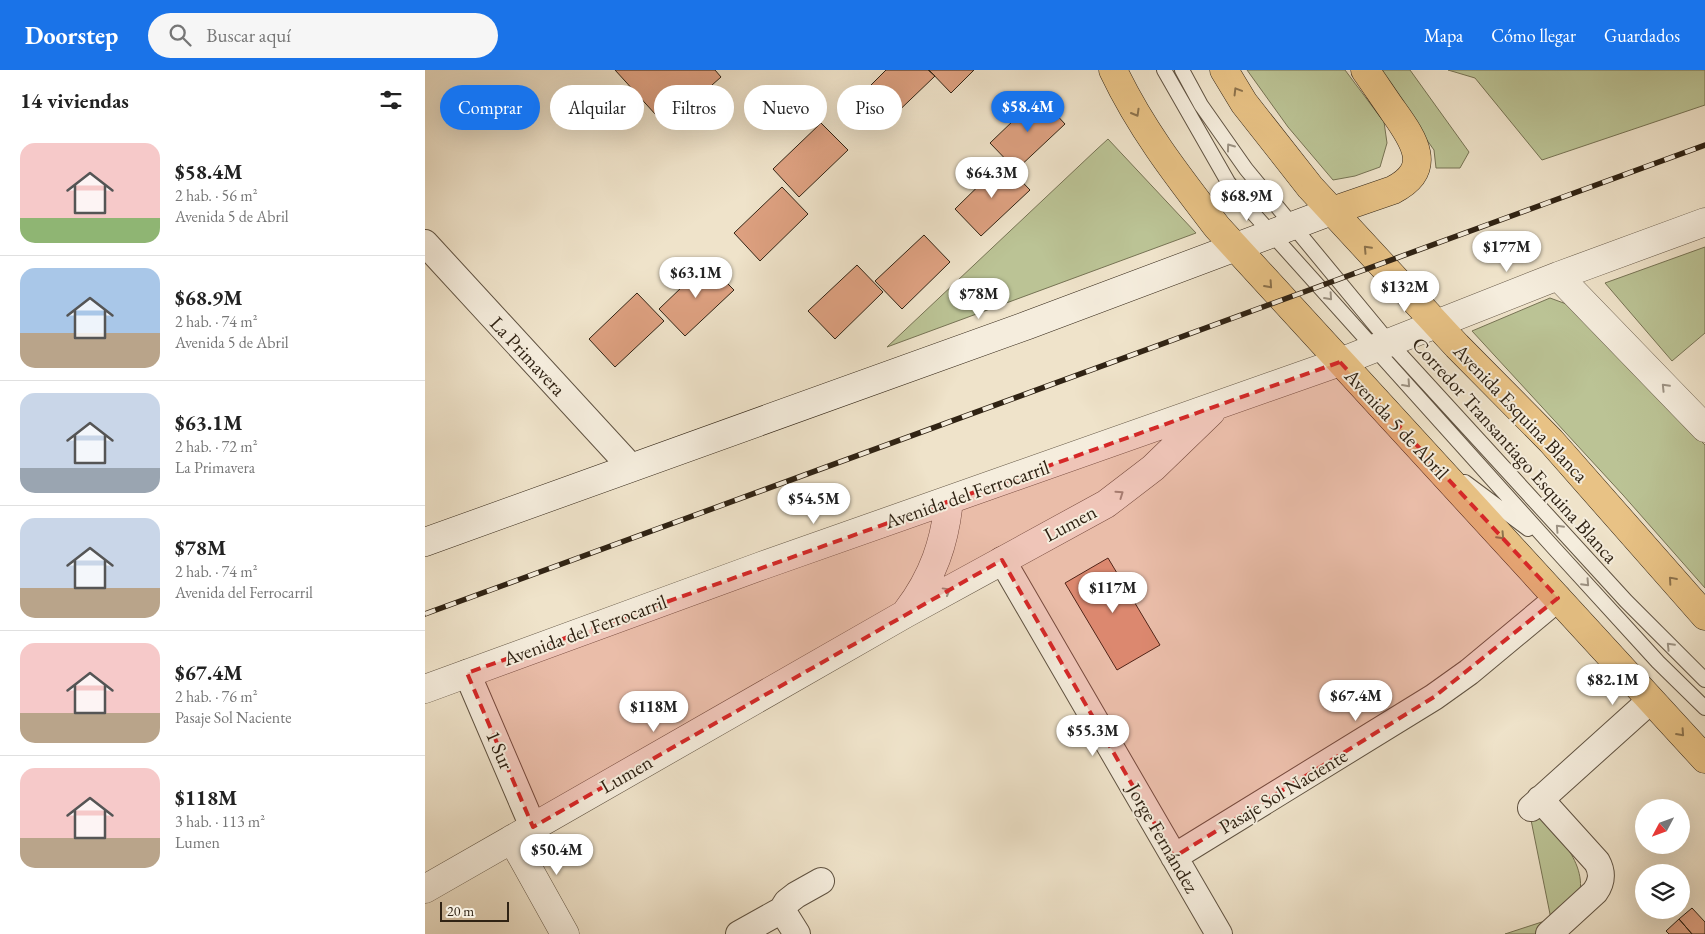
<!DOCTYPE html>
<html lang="es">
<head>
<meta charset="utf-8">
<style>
  :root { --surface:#fff; --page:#f6f6f6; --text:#222; --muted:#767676; --line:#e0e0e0; --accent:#1a73e8 }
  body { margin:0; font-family:"EB Garamond",serif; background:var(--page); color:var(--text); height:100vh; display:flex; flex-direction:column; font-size:19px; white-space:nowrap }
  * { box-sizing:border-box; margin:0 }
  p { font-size:16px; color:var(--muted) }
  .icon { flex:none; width:28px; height:28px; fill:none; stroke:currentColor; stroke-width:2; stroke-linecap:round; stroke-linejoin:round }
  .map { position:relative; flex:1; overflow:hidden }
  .panel { display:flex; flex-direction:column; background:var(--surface); width:425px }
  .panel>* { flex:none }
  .hud { position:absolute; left:15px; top:15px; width:475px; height:45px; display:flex; gap:10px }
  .needle { width:32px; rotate:229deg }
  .fabs { position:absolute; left:1210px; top:729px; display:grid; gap:10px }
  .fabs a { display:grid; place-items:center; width:55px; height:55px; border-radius:50%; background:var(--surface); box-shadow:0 5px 20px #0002; font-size:25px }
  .scale { position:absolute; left:15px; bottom:12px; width:69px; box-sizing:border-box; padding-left:5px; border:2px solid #302314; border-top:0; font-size:14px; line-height:18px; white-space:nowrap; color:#302314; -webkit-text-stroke:4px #f5eddd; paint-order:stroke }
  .price { position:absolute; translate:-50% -42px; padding:0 11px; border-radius:18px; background:#fff; color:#222; font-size:16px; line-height:32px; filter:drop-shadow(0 1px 2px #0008) }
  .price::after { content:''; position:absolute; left:50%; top:30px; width:15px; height:11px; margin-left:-8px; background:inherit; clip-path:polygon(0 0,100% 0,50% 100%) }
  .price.selected { background:var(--accent); color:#fff }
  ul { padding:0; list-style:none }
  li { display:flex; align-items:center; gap:15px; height:125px; padding:0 20px }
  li+li { border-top:1px solid var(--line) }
  li span { display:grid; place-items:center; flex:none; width:140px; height:100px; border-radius:15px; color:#555 }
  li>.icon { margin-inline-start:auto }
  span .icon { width:60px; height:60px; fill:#fffc; stroke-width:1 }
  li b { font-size:21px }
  h2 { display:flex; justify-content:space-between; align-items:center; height:60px; padding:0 20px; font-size:21px }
  .pill { padding:0 18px; border-radius:22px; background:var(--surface); box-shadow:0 5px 20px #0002; font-size:18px; line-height:45px }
  .pill.selected { background:var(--accent); color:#fff }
  header { display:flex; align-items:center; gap:30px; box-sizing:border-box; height:70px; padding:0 25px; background:var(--accent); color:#fff }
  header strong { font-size:24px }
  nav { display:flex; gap:28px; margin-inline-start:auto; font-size:18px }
  .search { width:350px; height:45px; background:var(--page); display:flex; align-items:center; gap:12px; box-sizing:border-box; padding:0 18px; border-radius:28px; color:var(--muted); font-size:19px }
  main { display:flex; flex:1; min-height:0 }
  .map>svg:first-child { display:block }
  .green { fill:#bbc395; stroke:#767354 }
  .building { fill:#dea181; stroke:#302314 }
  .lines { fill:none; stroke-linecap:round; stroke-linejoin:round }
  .service-casing { stroke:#605342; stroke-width:16 }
  .minor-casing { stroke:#605342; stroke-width:28 }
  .tertiary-casing { stroke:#605342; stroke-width:29 }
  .secondary-casing { stroke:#302314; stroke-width:29 }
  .primary-casing { stroke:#302314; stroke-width:29 }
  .service { stroke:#f5eddd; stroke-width:14 }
  .minor { stroke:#f5eddd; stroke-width:26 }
  .tertiary { stroke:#f5eddd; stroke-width:28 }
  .secondary { stroke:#f5eddd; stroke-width:28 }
  .primary { stroke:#e8c285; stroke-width:28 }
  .rail-casing { stroke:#302314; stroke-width:5.5 }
  .rail { stroke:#f5eddd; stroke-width:4; stroke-dasharray:11; stroke-linecap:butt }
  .oneway { stroke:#8c724c }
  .oneway2 { stroke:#9c9283 }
  .marked { fill:#d62828; fill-opacity:0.2; stroke:#d62828; stroke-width:4; stroke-dasharray:10 6; stroke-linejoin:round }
  .labels { text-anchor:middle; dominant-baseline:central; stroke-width:4; stroke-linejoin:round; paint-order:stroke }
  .street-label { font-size:20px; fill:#302314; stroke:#f5eddd }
</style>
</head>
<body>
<header>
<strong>Doorstep</strong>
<div class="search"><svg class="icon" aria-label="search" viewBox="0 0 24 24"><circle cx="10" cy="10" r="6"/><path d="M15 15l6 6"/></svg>Buscar aquí</div>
<nav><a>Mapa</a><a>Cómo llegar</a><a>Guardados</a></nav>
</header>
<main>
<section class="panel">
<h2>14 viviendas<svg class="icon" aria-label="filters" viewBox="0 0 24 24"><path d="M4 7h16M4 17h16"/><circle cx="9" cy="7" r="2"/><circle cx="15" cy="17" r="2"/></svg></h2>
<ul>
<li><span style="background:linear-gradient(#f6c9c9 75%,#8fb573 0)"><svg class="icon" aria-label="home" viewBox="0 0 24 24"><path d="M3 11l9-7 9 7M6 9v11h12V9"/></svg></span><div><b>$58.4M</b><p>2 hab. · 56 m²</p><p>Avenida 5 de Abril</p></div></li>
<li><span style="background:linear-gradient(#a9c7e8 65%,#b9a48a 0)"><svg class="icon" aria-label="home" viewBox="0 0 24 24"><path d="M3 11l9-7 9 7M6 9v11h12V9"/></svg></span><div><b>$68.9M</b><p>2 hab. · 74 m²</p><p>Avenida 5 de Abril</p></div></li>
<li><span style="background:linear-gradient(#c9d6e8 75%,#9aa5b1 0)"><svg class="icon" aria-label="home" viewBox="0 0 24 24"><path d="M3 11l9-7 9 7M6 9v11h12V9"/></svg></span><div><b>$63.1M</b><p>2 hab. · 72 m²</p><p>La Primavera</p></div></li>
<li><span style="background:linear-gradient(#c9d6e8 70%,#b9a48a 0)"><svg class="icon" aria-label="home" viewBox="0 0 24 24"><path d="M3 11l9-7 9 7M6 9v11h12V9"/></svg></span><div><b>$78M</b><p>2 hab. · 74 m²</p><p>Avenida del Ferrocarril</p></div></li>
<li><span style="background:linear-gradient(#f6c9c9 70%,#b9a48a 0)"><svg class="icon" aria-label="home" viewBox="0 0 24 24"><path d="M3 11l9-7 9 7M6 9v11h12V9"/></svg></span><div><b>$67.4M</b><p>2 hab. · 76 m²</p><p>Pasaje Sol Naciente</p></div></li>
<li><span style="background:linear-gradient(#f6c9c9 70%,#b9a48a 0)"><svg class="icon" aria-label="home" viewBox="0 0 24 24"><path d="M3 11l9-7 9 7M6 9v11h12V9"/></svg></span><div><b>$118M</b><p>3 hab. · 113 m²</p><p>Lumen</p></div></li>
</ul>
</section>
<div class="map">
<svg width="1280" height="864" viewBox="0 0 1280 864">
  <rect width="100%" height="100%" fill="#efe3ca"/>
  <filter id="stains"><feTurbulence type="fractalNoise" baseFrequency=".004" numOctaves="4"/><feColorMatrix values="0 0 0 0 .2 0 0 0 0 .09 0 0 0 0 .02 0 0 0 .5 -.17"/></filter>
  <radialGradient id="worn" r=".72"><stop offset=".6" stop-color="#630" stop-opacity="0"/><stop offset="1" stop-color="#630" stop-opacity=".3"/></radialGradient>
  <path class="green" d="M822,0h98l39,52 3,21 -7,24 -25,9 -22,4 -45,-53z
    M952,0h33l59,82 -9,16h-24l-2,-18z
    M1023,0h257v35l-163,55 -67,-82z
    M683,69l88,94 -309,114 209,-197z
    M1280,177v86l-33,28 -67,-78z
    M1125,228l19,7 136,140v143l-82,-93 -151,-164z
    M1112,739c20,26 59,62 37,98 -7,10 -19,19 -28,27h-41l46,-15 -21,-104z"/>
  <path class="building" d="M190,0h100l6,7 -55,49z
    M461,0h42l7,6 -49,47 -26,-27z
    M504,0h45l-23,23z
    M614,26l26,28 -49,46 -26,-27z
    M396,53l27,27 -49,47 -26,-28z
    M578,92l27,28 -49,46 -26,-27z
    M357,117l26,27 -48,47 -26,-28z
    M499,165l26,27 -48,47 -27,-28z
    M282,193l27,27 -49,46 -26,-27z
    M432,195l26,27 -48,47 -27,-28z
    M212,223l27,28 -49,46 -26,-28z
    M683,488l52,87 -43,25 -52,-87z
    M1267,838l13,14v12h-13l-13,-15z
    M1254,849l13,15h-23l-3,-3z"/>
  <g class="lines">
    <defs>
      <path id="service" d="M739,0l64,112 24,30 301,335 105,115 47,46
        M757,0l19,35 45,64 143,173 237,259 79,79
        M1040,412l63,47"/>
      <path id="minor" d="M0,173l206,224
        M577,490l217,374
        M42,603l66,154
        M1115,729l57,63c6,11 5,20 -2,30l-46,42
        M1106,738l120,-108
        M749,787l260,-160 35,-25 89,-74
        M357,840l15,24
        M314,864l43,-24 5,-8 9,-7 25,-14"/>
      <path id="tertiary" d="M1133,206l147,152
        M482,541c26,-34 38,-69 42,-111
        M0,619l336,-123 579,-204 218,-86 147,-54
        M87,769l53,95
        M0,819l480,-275 201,-110 47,-36 58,-56"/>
      <path id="secondary" d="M0,472l603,-217 304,-114"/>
      <path id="primary" d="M688,0c28,59 64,105 104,157l488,532
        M799,0l20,33 66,84 147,159 94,95 154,175
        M907,141l61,-21c41,-21 21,-50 1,-78 -10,-14 -19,-28 -29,-42"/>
    </defs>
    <use href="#service" class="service-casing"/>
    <use href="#minor" class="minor-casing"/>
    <use href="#tertiary" class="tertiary-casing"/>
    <use href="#secondary" class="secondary-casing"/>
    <use href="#primary" class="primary-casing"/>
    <use href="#service" class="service"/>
    <use href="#minor" class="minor"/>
    <use href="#tertiary" class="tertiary"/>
    <use href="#secondary" class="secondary"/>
    <use href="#primary" class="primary"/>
    <defs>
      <path id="rail" d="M0,544l1280,-469"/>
    </defs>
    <use href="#rail" class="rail-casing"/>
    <use href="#rail" class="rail"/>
  </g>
  <defs><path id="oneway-chevron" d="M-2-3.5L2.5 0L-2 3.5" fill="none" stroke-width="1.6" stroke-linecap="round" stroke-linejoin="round" transform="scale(1.25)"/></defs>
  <g class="oneway">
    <use href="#oneway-chevron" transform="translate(812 21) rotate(-121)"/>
    <use href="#oneway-chevron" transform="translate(711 43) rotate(60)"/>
    <use href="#oneway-chevron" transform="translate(942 179) rotate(-133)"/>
    <use href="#oneway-chevron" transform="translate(844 215) rotate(48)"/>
    <use href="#oneway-chevron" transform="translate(1076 466) rotate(47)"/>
    <use href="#oneway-chevron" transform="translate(1247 510) rotate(-131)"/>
    <use href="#oneway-chevron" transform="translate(1256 663) rotate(48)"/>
  </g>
  <g class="oneway2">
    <use href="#oneway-chevron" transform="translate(805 77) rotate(-126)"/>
    <use href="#oneway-chevron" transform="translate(904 227) rotate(48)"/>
    <use href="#oneway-chevron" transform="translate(982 314) rotate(48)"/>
    <use href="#oneway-chevron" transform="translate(1240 317) rotate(-134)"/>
    <use href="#oneway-chevron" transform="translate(695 424) rotate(-35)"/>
    <use href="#oneway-chevron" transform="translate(1134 458) rotate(-133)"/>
    <use href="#oneway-chevron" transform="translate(1161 513) rotate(47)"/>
    <use href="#oneway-chevron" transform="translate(522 521) rotate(-29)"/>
    <use href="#oneway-chevron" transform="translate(1245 576) rotate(-134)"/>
  </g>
  <path class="marked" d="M915,292l218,236 -124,99 -260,160 -172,-297 -469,267 -66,-154z"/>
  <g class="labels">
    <g class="street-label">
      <text transform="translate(103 286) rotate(47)">La Primavera</text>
      <text transform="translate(1096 343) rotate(46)">Avenida Esquina Blanca</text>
      <text transform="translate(972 354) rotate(47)">Avenida 5 de Abril</text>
      <text transform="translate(1090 380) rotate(48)">Corredor Transantiago Esquina Blanca</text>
      <text transform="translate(542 424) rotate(-19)">Avenida del Ferrocarril</text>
      <text transform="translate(645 453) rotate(-28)">Lumen</text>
      <text transform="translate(160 560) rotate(-20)">Avenida del Ferrocarril</text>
      <text transform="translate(75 680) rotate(67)">1 Sur</text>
      <text transform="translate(201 704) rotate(-30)">Lumen</text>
      <text transform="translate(858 721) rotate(-31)">Pasaje Sol Naciente</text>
      <text transform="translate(738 768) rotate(60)">Jorge Fernández</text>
    </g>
  </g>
  <rect width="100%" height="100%" filter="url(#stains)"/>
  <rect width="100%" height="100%" fill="url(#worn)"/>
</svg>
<div class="fabs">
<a><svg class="needle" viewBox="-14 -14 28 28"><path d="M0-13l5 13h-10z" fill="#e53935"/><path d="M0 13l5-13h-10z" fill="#767676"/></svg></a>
<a><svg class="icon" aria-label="layers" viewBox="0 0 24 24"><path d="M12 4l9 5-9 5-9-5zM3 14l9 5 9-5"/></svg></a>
</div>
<div class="scale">20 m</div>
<b class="price selected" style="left:603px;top:63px">$58.4M</b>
<b class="price" style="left:567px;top:129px">$64.3M</b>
<b class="price" style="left:822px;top:152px">$68.9M</b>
<b class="price" style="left:1082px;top:203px">$177M</b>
<b class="price" style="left:271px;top:229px">$63.1M</b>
<b class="price" style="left:980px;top:243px">$132M</b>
<b class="price" style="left:554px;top:250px">$78M</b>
<b class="price" style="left:389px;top:455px">$54.5M</b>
<b class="price" style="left:688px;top:544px">$117M</b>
<b class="price" style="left:1188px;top:636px">$82.1M</b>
<b class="price" style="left:931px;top:652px">$67.4M</b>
<b class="price" style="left:229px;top:663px">$118M</b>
<b class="price" style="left:668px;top:687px">$55.3M</b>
<b class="price" style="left:132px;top:806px">$50.4M</b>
<div class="hud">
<a class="pill selected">Comprar</a>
<a class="pill">Alquilar</a>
<a class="pill">Filtros</a>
<a class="pill">Nuevo</a>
<a class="pill">Piso</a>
</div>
</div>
</main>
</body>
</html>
